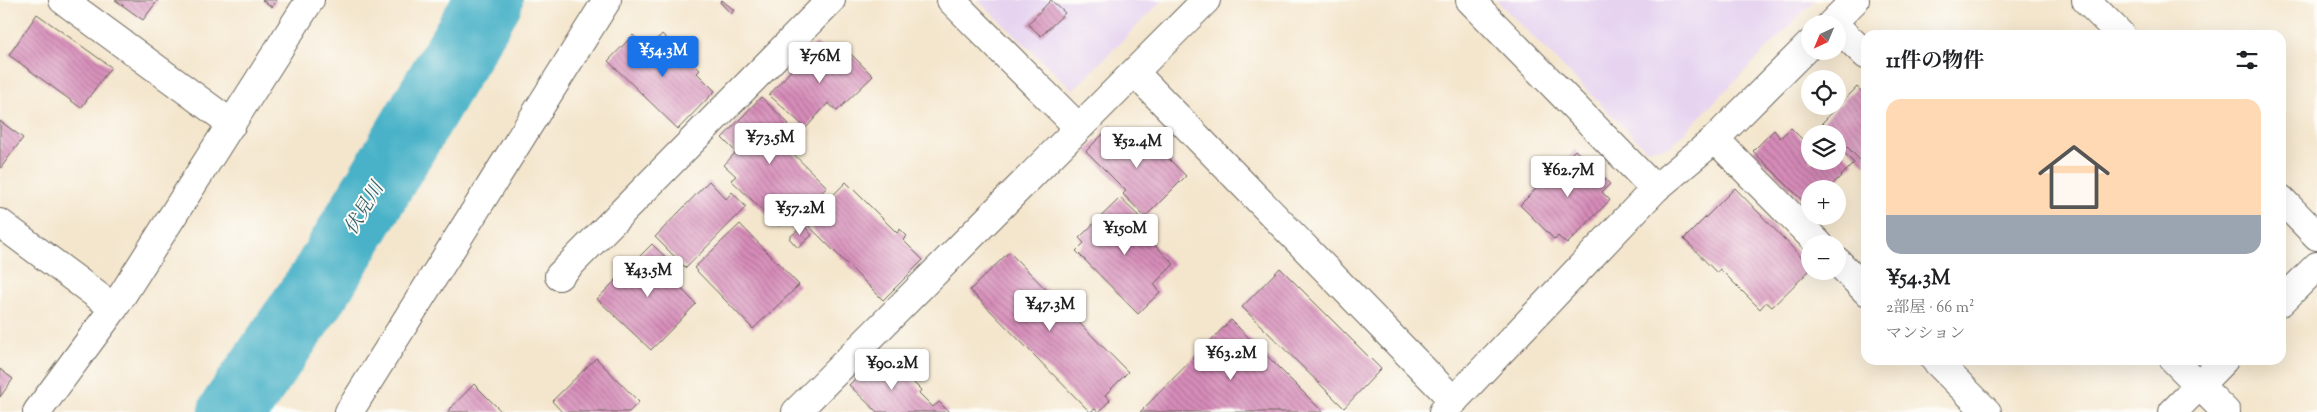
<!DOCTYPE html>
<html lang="ja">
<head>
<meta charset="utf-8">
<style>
  :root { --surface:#fff; --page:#f6f6f6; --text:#202124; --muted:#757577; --accent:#1a73e8 }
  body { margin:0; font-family:"Sorts Mill Goudy","Noto Serif JP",serif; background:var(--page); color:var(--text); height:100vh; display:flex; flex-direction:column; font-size:19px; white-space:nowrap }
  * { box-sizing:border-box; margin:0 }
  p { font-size:16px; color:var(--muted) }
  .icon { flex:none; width:28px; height:28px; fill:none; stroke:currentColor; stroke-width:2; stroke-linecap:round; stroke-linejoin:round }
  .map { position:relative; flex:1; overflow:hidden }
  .drawer { position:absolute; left:1861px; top:30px; width:425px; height:335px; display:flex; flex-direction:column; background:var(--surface); border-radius:15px; box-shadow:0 5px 20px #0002 }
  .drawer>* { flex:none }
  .needle { width:32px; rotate:224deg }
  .controls { position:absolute; left:1801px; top:15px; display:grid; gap:10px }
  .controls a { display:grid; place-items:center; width:45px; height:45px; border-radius:50%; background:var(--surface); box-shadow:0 5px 20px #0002; font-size:25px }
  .price { position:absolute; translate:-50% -42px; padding:0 11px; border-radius:5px; background:#fff; color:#222; font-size:16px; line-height:32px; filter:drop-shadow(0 1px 2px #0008) }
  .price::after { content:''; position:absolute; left:50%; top:30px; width:15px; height:11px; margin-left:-8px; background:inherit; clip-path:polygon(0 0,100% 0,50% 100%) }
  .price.current { background:var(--accent); color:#fff }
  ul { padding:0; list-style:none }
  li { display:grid; align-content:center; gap:10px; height:265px; padding:0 25px }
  li span { display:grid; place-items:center; height:155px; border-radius:15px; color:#555 }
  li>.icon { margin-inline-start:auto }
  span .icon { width:90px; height:90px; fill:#fffc; stroke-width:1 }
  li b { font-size:21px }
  h2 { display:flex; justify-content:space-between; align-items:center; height:60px; padding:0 25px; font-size:21px }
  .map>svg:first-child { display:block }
  .built { fill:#e6d3f0 }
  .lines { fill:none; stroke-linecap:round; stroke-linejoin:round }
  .river { stroke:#49b2c8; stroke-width:68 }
  .building { fill:url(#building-back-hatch) }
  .minor-casing { stroke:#68635a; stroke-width:30 }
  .minor { stroke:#fff; stroke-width:28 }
  .labels { text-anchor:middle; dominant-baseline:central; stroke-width:4; stroke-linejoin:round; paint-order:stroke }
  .water-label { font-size:19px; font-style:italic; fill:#306069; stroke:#fdfcf7 }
</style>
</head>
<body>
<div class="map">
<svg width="2317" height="412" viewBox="0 0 2317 412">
  <defs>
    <pattern id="building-back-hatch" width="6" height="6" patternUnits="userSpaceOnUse" patternTransform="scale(1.25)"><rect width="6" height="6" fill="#d78cb9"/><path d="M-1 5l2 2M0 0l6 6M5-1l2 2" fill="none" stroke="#ae7296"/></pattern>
  </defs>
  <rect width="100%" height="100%" fill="#fdfcf7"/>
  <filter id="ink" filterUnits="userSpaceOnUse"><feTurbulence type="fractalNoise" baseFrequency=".02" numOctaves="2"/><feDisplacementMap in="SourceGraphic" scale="10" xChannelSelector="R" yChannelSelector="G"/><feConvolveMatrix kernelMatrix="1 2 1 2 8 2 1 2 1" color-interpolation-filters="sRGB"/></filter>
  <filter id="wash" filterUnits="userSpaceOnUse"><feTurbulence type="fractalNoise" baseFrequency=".0096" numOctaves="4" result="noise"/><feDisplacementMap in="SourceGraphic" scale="20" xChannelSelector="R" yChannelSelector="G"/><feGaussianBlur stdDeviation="1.12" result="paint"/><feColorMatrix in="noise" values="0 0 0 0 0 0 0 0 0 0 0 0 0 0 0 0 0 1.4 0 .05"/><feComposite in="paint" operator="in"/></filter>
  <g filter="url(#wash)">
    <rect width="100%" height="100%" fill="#f4e6cd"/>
    <path class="built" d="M978,0h185l-90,90z
      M1496,0h319l-145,147 -24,2z"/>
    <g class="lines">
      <path class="river" d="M232,412l90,-131 167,-281"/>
    </g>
    <g id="blocks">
      <path class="building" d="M115,0h43l-15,20z
        M262,0h15l-5,7z
        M722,0l12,10 -3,4 -11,-12z
        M1051,0l14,13 -24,23 -13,-12z
        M37,14l74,53 -30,41 -72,-53z
        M662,34l38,36 -3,3 18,18 -37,38 -70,-68 25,-26 15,14z
        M816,43l21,18 10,-11 26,26 -36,35 -9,-8 -22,25 -37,-33z
        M1857,87l9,9v70l-28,-28v-4h-5l-11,-11z
        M761,97l28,27 -13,13 51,50 -28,30 -6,-5 -14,14 -48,-46 5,-4 -12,-11 12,-13 -14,-14z
        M0,121l23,17 -23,31z
        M1791,128l17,17 2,-2v18h28v-14l16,16 -26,26h-18v19l-57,-57 21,-21 6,8z
        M1108,129l19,17 12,-12 7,8 3,-3 37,37 -41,41 -22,-23 3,-3 -40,-40z
        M1575,150l35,34 -8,8 8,8 -43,44 -9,-8 -3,4 -35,-35z
        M709,181l17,18 6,-7 14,15 -60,61 -31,-31z
        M846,182l51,51 3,-4 7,7 -4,4 20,20 -40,40 -77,-77z
        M1735,188l75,78v4l-38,37 -6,-5 -6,7 -40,-40 -3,4 -33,-34z
        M1120,198l25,24 -7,7 36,35 -20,20 6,8 -22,22 -62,-63 8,-8 -5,-5z
        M740,224l59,61 -46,44 -59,-61z
        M803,225l9,10 -14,13 -9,-10z
        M652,244l26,25 -8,8 26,27 -45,46 -54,-51z
        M1009,252l119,120 -23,23 5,5 -11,12 -4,-3 -5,3 -120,-122z
        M1280,268l101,101 -37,39 -102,-101z
        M1231,320l92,92h-183z
        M596,358l43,44 -10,10h-67l-10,-11z
        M890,359l31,31 -2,3 14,14 6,-5 10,10h-72l-28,-27 22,-22 8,8z
        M0,369l13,10 -13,18z
        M474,384l28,28h-55z"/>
    </g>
  </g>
  <g filter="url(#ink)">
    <use href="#blocks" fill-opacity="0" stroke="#68635a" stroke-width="1"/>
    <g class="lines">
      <defs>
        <path id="minor" d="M63,0l169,124
          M951,0l127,127
          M1470,0l185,189
          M2086,0l35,35
          M1831,24l24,-24
          M1838,28l28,27
          M1135,73l319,328
          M1715,139l104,105
          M2281,199l36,37
          M0,223l114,85 -77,104
          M1838,262l28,29
          M559,276l272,-276
          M2281,302l36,-36
          M114,308l196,-308
          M1935,360l52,52
          M2174,360l52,52
          M349,412l258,-412
          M796,412l410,-412
          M1443,412l212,-223 60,-50 95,-95
          M2173,412l51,-52"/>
      </defs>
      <use href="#minor" class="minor-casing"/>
      <use href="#minor" class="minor"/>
    </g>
  </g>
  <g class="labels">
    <g class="water-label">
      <text transform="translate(365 209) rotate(-59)">伏見川</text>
    </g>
  </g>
</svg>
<div class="controls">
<a><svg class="needle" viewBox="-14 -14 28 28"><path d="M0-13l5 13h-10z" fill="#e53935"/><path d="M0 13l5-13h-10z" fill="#757577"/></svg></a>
<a><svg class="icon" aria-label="locate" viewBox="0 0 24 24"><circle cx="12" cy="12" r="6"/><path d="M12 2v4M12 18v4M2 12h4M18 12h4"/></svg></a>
<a><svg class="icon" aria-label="layers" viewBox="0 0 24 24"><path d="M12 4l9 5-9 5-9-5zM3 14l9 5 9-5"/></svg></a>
<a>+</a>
<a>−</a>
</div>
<b class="price current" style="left:663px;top:78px">¥54.3M</b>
<b class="price" style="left:820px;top:84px">¥76M</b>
<b class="price" style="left:770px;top:165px">¥73.5M</b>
<b class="price" style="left:1137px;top:169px">¥52.4M</b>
<b class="price" style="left:1568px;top:198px">¥62.7M</b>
<b class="price" style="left:800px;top:236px">¥57.2M</b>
<b class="price" style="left:1125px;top:256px">¥150M</b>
<b class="price" style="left:648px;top:298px">¥43.5M</b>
<b class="price" style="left:1050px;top:332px">¥47.3M</b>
<b class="price" style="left:1231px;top:381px">¥63.2M</b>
<b class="price" style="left:892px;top:391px">¥90.2M</b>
<section class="drawer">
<h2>11件の物件<svg class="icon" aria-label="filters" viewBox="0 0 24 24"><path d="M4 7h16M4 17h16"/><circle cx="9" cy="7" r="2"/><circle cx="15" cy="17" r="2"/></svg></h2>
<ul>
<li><span style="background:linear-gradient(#ffd9b3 75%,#9aa5b1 0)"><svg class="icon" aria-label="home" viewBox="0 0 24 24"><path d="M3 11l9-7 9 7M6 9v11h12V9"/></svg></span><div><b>¥54.3M</b><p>2部屋 · 66 m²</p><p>マンション</p></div></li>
</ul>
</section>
</div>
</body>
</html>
